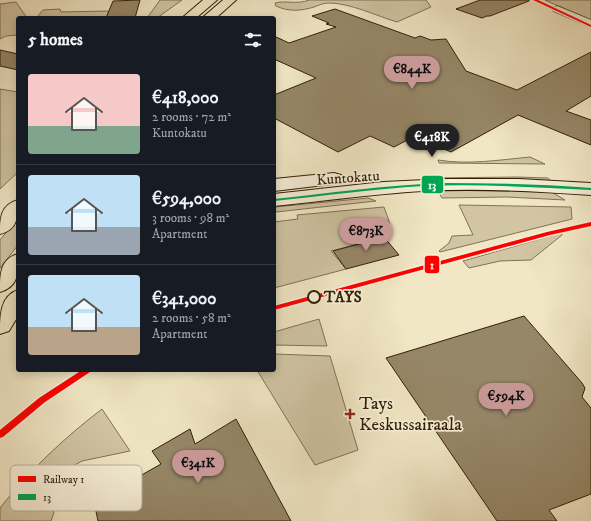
<!DOCTYPE html>
<html lang="en">
<head>
<meta charset="utf-8">
<style>
  :root { --surface:#171b24; --page:#20242c; --text:#f1f3f6; --muted:#9ea1a6; --line:#363941; --accent:#c59692 }
  body { margin:0; font-family:"IM FELL DW Pica",serif; background:var(--page); color:var(--text); height:100vh; display:flex; flex-direction:column; font-size:15px; white-space:nowrap }
  * { box-sizing:border-box; margin:0 }
  p { font-size:13px; color:var(--muted) }
  .icon { flex:none; width:22px; height:22px; fill:none; stroke:currentColor; stroke-width:2; stroke-linecap:round; stroke-linejoin:round }
  .map { position:relative; flex:1; overflow:hidden }
  .drawer { position:absolute; left:16px; top:16px; width:260px; height:356px; display:flex; flex-direction:column; background:var(--surface); border-radius:4px; box-shadow:0 2px 10px #0003 }
  .drawer>* { flex:none }
  .price { position:absolute; translate:-50% -34px; padding:0 9px; border-radius:14px; background:var(--accent); color:#111; font-size:13px; line-height:26px; filter:drop-shadow(0 1px 2px #0008) }
  .price::after { content:''; position:absolute; left:50%; top:24px; width:12px; height:9px; margin-left:-6px; background:inherit; clip-path:polygon(0 0,100% 0,50% 100%) }
  .price.current { background:#222; color:#fff }
  ul { padding:0; list-style:none }
  li { display:flex; align-items:center; gap:12px; height:100px; padding:0 12px }
  li+li { border-top:1px solid var(--line) }
  li span { display:grid; place-items:center; flex:none; width:112px; height:80px; border-radius:4px; color:#555 }
  li>.icon { margin-inline-start:auto }
  span .icon { width:48px; height:48px; fill:#fffc; stroke-width:1 }
  li b { font-size:17px }
  h2 { display:flex; justify-content:space-between; align-items:center; height:48px; padding:0 12px; font-size:17px }
  .map>svg:first-child { display:block }
  .green { fill:#d1c5a4; stroke:#827254 }
  .building { fill:#968768; stroke:#331f04 }
  .lines { fill:none; stroke-linecap:round; stroke-linejoin:round }
  .street-casing { stroke:#625134; stroke-width:2 }
  .secondary-casing { stroke:#331f04; stroke-width:2 }
  .highway-casing { stroke:#331f04; stroke-width:2 }
  .street { fill:#f6efd9; fill-rule:evenodd }
  .secondary { fill:#f6efd9; fill-rule:evenodd }
  .highway { fill:#f1e7c5; fill-rule:evenodd }
  .bus-1-casing { stroke:#f6efd9; stroke-width:3 }
  .bus-1 { fill:#00a651; fill-rule:evenodd }
  .rail-1-casing { stroke:#f6efd9; stroke-width:3 }
  .rail-1 { fill:#f00; fill-rule:evenodd }
  .stop-dot { fill:#f6efd9; stroke:#331f04; stroke-width:2 }
  .poi-dot { fill:#8f2418; stroke:#f6efd9; stroke-width:1.5 }
  .labels { text-anchor:middle; dominant-baseline:central; stroke-width:3.5; stroke-linejoin:round; paint-order:stroke }
  .street-label { font-size:15px; fill:#331f04; stroke:#f6efd9 }
  .stop-label { font-size:15px; font-weight:bold; fill:#331f04; stroke:#f6efd9; text-anchor:start }
  .near-poi-label { font-size:18px; fill:#331f04; stroke:#f6efd9; text-anchor:start }
  .key { fill:#f6efd9; stroke:#bcb199; stroke-width:1 }
  .key-label { font-size:11px; fill:#331f04 }
  .line-badge { stroke:#f6efd9; stroke-width:1.5 }
  .badge-label { font-size:11px; text-anchor:middle; font-weight:bold; fill:#fff }
</style>
</head>
<body>
<div class="map">
<svg width="591" height="521" viewBox="0 0 591 521">
  <rect width="100%" height="100%" fill="#f1e7c5"/>
  <filter id="stains"><feTurbulence type="fractalNoise" baseFrequency=".005" numOctaves="4"/><feColorMatrix values="0 0 0 0 .2 0 0 0 0 .09 0 0 0 0 .02 0 0 0 .5 -.17"/></filter>
  <radialGradient id="worn" r=".72"><stop offset=".6" stop-color="#630" stop-opacity="0"/><stop offset="1" stop-color="#630" stop-opacity=".3"/></radialGradient>
  <path class="green" d="M160,0h22l-25,18h-10z
    M309,0h117l5,7 -34,15c-20,-6 -47,-19 -68,-19 -5,0 -10,2 -15,4 -13,4 -25,5 -38,-1l-1,-3c11,-3 22,2 34,-3z
    M545,0h46v21z
    M16,2l11,16h-9v17l-12,1 -6,3v-35z
    M60,9l1,3 48,-1 -3,7 -69,-1 6,-7z
    M0,89l18,3v80l-18,17z
    M530,157l15,7 -106,-1 -1,-3c30,5 61,0 92,-3z
    M517,177l31,1 2,2 -1,2 -116,-2 -1,-2z
    M437,190l113,1 15,9 -58,-3 -65,1z
    M368,198l8,3 -100,11 -1,-5z
    M459,205l112,2 1,12 -132,33 -1,-1 10,-8 3,-7 21,-1z
    M384,207l6,17 -5,1 -19,17 -35,9 15,18 -72,19v-66l24,-3 -1,-4z
    M18,218v27l-18,23v-28z
    M561,233l1,2 -31,25 -31,1 -31,7 -6,-7z
    M319,319l8,27 -53,-1v-13z
    M274,354l56,2 28,94 -43,15 -58,-95h17z
    M102,409l28,42 -48,10 -57,31 29,20 -3,9h-51v-13c30,-38 64,-70 102,-99z"/>
  <path class="building" d="M140,0l-5,18h-29l7,-17z
    M480,0h49v1l-39,15h-3l-5,2 -26,-9z
    M335,9l80,29 5,-2 11,4 15,-1 20,32 51,19 74,-38v44l-25,15 25,9v25l-73,-30 -67,37 -36,-16 -21,11 -24,-11 -32,16 -64,-34v-23l42,-17 -42,-19v-23l15,7 47,-16 -10,-3 3,-1 -17,-7z
    M0,50l18,4v16l-18,-4z
    M379,231l20,24 -53,14 -13,-18 33,-9z
    M524,316l58,67 3,5 -3,9 9,11v86l-42,16 8,11h-60l-111,-163z
    M236,419l55,102h-193l-4,-19 67,-38 -9,-13 38,-22 5,15z"/>
  <g class="lines">
    <defs>
      <path id="street" d="M557,6l34,14v7l-37,-16 -2,-2z"/>
      <path id="secondary" d="M334,173l7,2 2,4 -2,4 -67,8v-12z
        M447,179h72l72,4v12c-56,-4 -112,-7 -168,-4 -50,3 -99,10 -149,15v-12l109,-12z"/>
      <path id="highway" d="M203,0h14l-21,18h-14z
        M223,0h13l-20,18h-14z
        M18,200c0,16 0,30 -18,34 0,-15 0,-29 18,-34z
        M18,254c0,17 2,32 -18,38 0,-18 0,-33 18,-38z
        M18,290v26l-9,15 -9,3c0,-18 0,-38 18,-44z"/>
    </defs>
    <use href="#street" class="street-casing"/>
    <use href="#secondary" class="secondary-casing"/>
    <use href="#highway" class="highway-casing"/>
    <use href="#street" class="street"/>
    <use href="#secondary" class="secondary"/>
    <use href="#highway" class="highway"/>
    <defs>
      <path id="bus-1" d="M444,183c49,0 98,1 147,5v2c-56,-3 -112,-6 -168,-4 -50,3 -99,10 -149,15v-2c57,-6 113,-14 170,-16z"/>
    </defs>
    <use href="#bus-1" class="bus-1-casing"/>
    <use href="#bus-1" class="bus-1"/>
    <defs>
      <path id="rail-1" d="M533,0h5l53,25v2z
        M591,222v4l-41,9 -276,75v-4l273,-74z
        M82,370h9l-1,2 -45,30 -42,35 -3,1v-8l39,-32z"/>
    </defs>
    <use href="#rail-1" class="rail-1-casing"/>
    <use href="#rail-1" class="rail-1"/>
  </g>
  <circle class="stop-dot" cx="314" cy="297" r="6"/>
  <path class="poi-dot" d="M348 408h4v4h4v4h-4v4h-4v-4h-4v-4h4z"/>
  <g class="labels">
    <g class="street-label">
      <text transform="translate(348 178) rotate(-4)">Kuntokatu</text>
    </g>
    <g class="stop-label">
      <text x="324" y="297">TAYS</text>
    </g>
    <g class="near-poi-label">
      <text x="359" y="404">Tays<tspan x="359" dy="21">Keskussairaala</tspan></text>
    </g>
  </g>
  <rect x="10" y="465" width="132" height="46" rx="6" class="key"/>
  <rect x="18" y="476" width="18" height="6" fill="#f00"/>
  <rect x="18" y="494" width="18" height="6" fill="#00a651"/>
  <g class="key-label">
    <text x="43" y="483">Railway 1</text>
    <text x="43" y="501">13</text>
  </g>
  <g class="line-badge">
    <rect x="421" y="175" width="23" height="19" rx="4" fill="#00a651"/>
    <rect x="424" y="255" width="16" height="19" rx="4" fill="#f00"/>
  </g>
  <g class="badge-label">
    <text x="432" y="189">13</text>
    <text x="432" y="269">1</text>
  </g>
  <rect width="100%" height="100%" filter="url(#stains)"/>
  <rect width="100%" height="100%" fill="url(#worn)"/>
</svg>
<b class="price" style="left:412px;top:90px">€844K</b>
<b class="price current" style="left:432px;top:158px">€418K</b>
<b class="price" style="left:366px;top:252px">€873K</b>
<b class="price" style="left:506px;top:417px">€594K</b>
<b class="price" style="left:198px;top:484px">€341K</b>
<section class="drawer">
<h2>5 homes<svg class="icon" aria-label="filters" viewBox="0 0 24 24"><path d="M4 7h16M4 17h16"/><circle cx="9" cy="7" r="2"/><circle cx="15" cy="17" r="2"/></svg></h2>
<ul>
<li><span style="background:linear-gradient(#f6c9c9 65%,#7fa58c 0)"><svg class="icon" aria-label="home" viewBox="0 0 24 24"><path d="M3 11l9-7 9 7M6 9v11h12V9"/></svg></span><div><b>€418,000</b><p>2 rooms · 72 m²</p><p>Kuntokatu</p></div></li>
<li><span style="background:linear-gradient(#bfe0f5 65%,#9aa5b1 0)"><svg class="icon" aria-label="home" viewBox="0 0 24 24"><path d="M3 11l9-7 9 7M6 9v11h12V9"/></svg></span><div><b>€594,000</b><p>3 rooms · 98 m²</p><p>Apartment</p></div></li>
<li><span style="background:linear-gradient(#bfe0f5 65%,#b9a48a 0)"><svg class="icon" aria-label="home" viewBox="0 0 24 24"><path d="M3 11l9-7 9 7M6 9v11h12V9"/></svg></span><div><b>€341,000</b><p>2 rooms · 58 m²</p><p>Apartment</p></div></li>
</ul>
</section>
</div>
</body>
</html>
